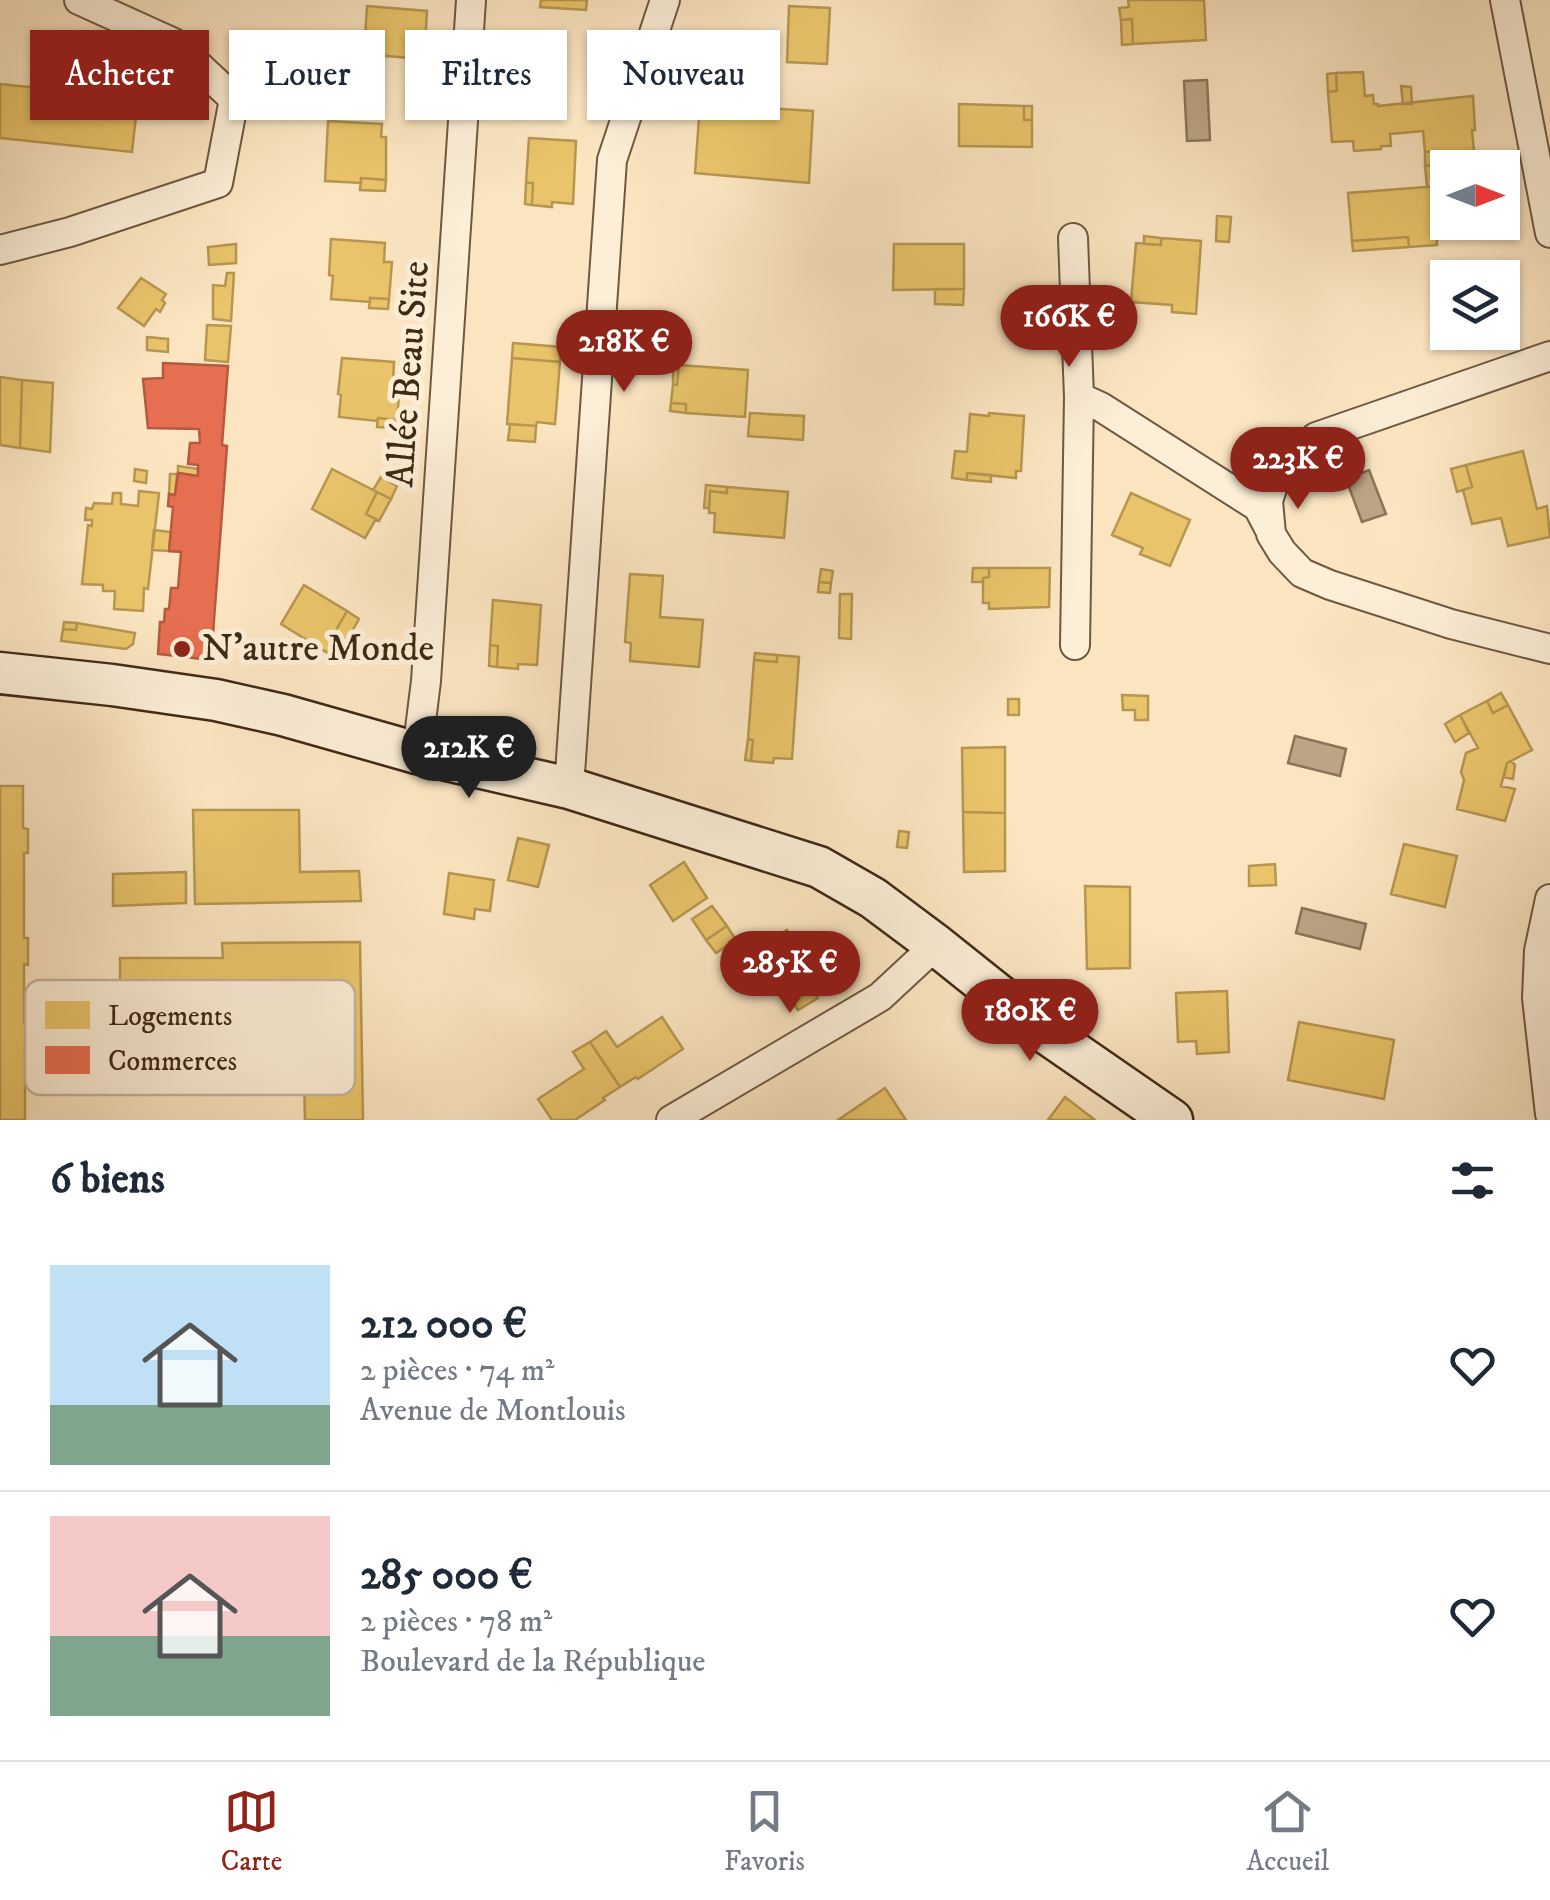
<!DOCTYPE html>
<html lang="fr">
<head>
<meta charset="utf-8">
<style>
  :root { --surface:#fff; --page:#f6f6f7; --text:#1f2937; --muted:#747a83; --line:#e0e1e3; --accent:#8f2418 }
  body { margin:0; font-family:"IM FELL DW Pica",serif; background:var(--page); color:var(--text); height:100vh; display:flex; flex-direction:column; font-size:38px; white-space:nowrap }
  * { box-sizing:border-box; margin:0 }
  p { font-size:32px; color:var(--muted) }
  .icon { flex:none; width:55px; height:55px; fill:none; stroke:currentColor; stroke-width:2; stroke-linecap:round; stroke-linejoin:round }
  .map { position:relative; height:1120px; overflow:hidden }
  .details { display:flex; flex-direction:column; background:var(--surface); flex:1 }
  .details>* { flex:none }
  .guide { position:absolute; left:30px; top:30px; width:1000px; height:90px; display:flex; gap:20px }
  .needle { width:65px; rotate:90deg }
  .tools { position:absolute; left:1430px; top:150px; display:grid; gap:20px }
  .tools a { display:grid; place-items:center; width:90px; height:90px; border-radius:0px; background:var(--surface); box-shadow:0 2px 8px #0004; font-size:50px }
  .price { position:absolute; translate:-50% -85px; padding:0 22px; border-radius:35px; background:var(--accent); color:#fff; font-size:32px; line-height:65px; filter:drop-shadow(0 2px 5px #0008) }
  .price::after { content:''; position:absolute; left:50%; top:60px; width:30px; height:22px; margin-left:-15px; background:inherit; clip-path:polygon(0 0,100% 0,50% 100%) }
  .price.current { background:#222; color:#fff }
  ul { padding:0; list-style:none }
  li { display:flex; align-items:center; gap:30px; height:250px; padding:0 50px }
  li+li { border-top:2px solid var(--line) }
  li span { display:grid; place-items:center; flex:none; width:280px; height:200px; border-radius:0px; color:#555 }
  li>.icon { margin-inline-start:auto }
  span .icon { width:120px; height:120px; fill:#fffc; stroke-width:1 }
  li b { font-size:42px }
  h2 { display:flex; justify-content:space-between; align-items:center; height:120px; padding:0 50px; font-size:42px }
  .chip { padding:0 35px; border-radius:0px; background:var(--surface); box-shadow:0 2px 8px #0004; font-size:35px; line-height:90px }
  .chip.current { background:var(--accent); color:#fff }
  .menu { display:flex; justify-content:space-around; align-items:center; height:140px; border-top:2px solid var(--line); background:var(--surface); font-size:28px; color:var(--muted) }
  .menu a { display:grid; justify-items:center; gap:5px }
  .menu .current { color:var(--accent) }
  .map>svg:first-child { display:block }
  .water { fill:#bba586; stroke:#897458; stroke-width:2.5 }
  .homes { fill:#e9c46a; stroke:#b69650; stroke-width:2.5 }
  .shops { fill:#e76f51; stroke:#b55a3f; stroke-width:2.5 }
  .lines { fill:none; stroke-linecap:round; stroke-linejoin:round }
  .street-casing { stroke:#6e593f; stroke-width:32 }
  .secondary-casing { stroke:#3f2a14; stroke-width:45 }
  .street { stroke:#fceed7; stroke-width:28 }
  .secondary { stroke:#fceed7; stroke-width:40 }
  .poi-dot { fill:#8f2418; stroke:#fceed7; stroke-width:4 }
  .labels { text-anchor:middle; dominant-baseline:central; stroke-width:10; stroke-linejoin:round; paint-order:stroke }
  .street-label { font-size:38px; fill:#3f2a14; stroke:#fceed7 }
  .poi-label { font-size:38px; fill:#3f2a14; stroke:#fceed7; text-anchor:start }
  .key { fill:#fceed7; stroke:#c3b39c; stroke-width:2.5 }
  .key-label { font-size:28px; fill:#3f2a14 }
</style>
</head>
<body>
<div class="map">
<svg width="1550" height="1120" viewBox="0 0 1550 1120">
  <rect width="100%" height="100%" fill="#fbe5c1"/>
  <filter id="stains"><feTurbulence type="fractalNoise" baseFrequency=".002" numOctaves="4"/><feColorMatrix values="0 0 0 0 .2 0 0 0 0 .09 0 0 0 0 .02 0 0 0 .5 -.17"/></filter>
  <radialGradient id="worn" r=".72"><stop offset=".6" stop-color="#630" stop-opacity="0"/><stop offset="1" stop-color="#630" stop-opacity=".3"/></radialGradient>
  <path class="water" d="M1207,80l3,60 -23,1 -3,-60z
    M1369,470l17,44 -24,8 -16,-43z
    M1295,736l51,13 -6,27 -52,-13z
    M1302,908l64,16 -6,25 -64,-16z"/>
  <path class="homes" d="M541,0h46l-1,10 -46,-3z
    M1128,0h76l2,40 -73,4 -1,-25 -11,1 -2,-12 10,-1z
    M367,6l60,5 -3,55 -16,-1 1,-7 -45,-4z
    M789,6l41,2 -3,56 -40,-2z
    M1132,19l1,25 -11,1 -1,-25z
    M275,65l18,2v7l-18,-2z
    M275,72l23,2 -1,14 -24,-2z
    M1363,72l2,24 8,-1 1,9h4v2l95,-10 2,34h-3l3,32 -39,3 -1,-14 -10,1 -2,-21 -33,3 1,12h-10v3l-27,2 -1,-10 -21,1 -4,-50 9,-1 -1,-18z
    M1336,73l1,18 -9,1 -1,-18z
    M0,84l138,14 -6,54 -132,-14z
    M1401,86l10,1 1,17h-9z
    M700,104l113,7 -4,72 -114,-10z
    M959,104l65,2v14h8v27l-73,-1z
    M1024,106h8v14h-8z
    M328,121l54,3 -1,13h5v43l-25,-2v5l-36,-2z
    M529,138l47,3 -3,63 -21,-2v5l-20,-2 1,-22h-7z
    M1435,151l1,14 -11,1v-14z
    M1464,162l1,6h-17v17l-10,1 -2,-21z
    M1436,165l2,21 -11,1 -2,-21z
    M361,178l25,2 -1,11 -25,-1z
    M526,183h7l-1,22 -7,-1z
    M1438,186l5,49 -6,1v9l-28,2 -1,-10 -56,4 -4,-48z
    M1217,216l14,1 -2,25 -13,-1z
    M1144,236l17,2v7l-17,-1z
    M1408,237l1,10 -56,4 -1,-10z
    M1161,238l40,3 -5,73 -24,-2v-7l-41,-3 5,-59 25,2z
    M331,239l54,4 -1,19h8l-3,37 -19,-1v4l-39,-3 2,-23 -4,-1z
    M236,244v19l-27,2 -1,-18z
    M894,244h70v45l-71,1z
    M227,273h7l-3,48 -18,-2v-34l12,1z
    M141,278l25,16 -4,6 3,3 -5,9 -4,-3 -12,17 -26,-18z
    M935,289h29l-1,16 -28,-1z
    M370,298l19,1 -1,10 -19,-1z
    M207,325l24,1 -3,36 -23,-2z
    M147,337l21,2v13l-21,-2z
    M513,343l48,4 -1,15 -48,-4z
    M342,358l52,4 -1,20 7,1 -3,37 -19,-2 -1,3 -38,-4 2,-22 -3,-1z
    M512,358l48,4 -5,62 -18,-2 -1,4 -29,-2z
    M673,365h6l-2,20 -4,-1z
    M679,365l69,5 -3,47 -59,-4v-9l-15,-1 2,-19 4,1z
    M0,377l22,3 -2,68 -20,-3z
    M22,380l31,3 -3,69 -30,-4z
    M671,403l15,1v9l-16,-2z
    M750,413l54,3 -1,24 -55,-4z
    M989,413l35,3 -3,55h-5v7l-49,-5v7l-15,-2 3,-27 12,1 3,-38 19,2z
    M378,418l19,2 -2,8 -18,-1z
    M510,424l26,2 -1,16 -27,-2z
    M1523,451l14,58 10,-3 3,31 -42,9 -7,-28 -29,6 -9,-34 9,-3 -6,-22z
    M1466,465l6,22 -15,5 -6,-23z
    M178,466l20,3v7l-20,-3z
    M135,469l12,2 -1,12 -12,-2z
    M332,469l45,23 -11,22 10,5 -11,19 -53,-29z
    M967,473l24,2v7l-24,-2z
    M170,474h7l-2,21 -6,-1z
    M381,477l16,9 -6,13 -18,-9z
    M706,485l21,2v6l-17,-2 -1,17h-5z
    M727,487l61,5 -4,46 -70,-6 1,-19h-6l1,-22 17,2z
    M139,491l20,2 -11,96 -4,-1 -1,23 -29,-2 1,-18h-12v-6l-21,-1 6,-59 4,1v-6h-7l1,-12 6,1 2,-6 18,1 1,-11h8v11l17,2z
    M377,492l14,7 -12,22 -13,-7z
    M1131,493l59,27 -20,46 -30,-12 3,-6 -31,-13z
    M154,530l17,2 -2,19 -17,-1z
    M973,568h16v9l-6,1v4h-11z
    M989,568h61l-1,39 -60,2v-6h-6v-25l6,-1z
    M821,569l12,2 -2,12 -12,-1z
    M630,574l33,2 -3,41 43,3 -4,47 -69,-6 1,-18 -6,-1z
    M819,582l12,1 -1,10 -12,-1z
    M304,585l43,26 -12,21 7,5 -11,18 -50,-31z
    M840,594h12l-1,45 -12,-1z
    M493,600l48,5 -4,60 -19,-1v5l-21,-2 1,-21 -8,-1z
    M347,611l12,8 -12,21 -12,-8z
    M64,622l13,1 -1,7 -13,-1z
    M77,623l58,10 -2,11 -7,5 -65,-8 2,-12 13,1z
    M490,645l8,1 -1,21 -8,-1z
    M755,653l22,2v7l-23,-2z
    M777,655l22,2 -7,102 -18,-1 -1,5 -22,-2 2,-21 -5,-1 6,-79 23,2z
    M1501,693l7,12 -15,8 -6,-12z
    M1122,695l26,1v24h-13v-10h-12z
    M1008,699h11v16h-11z
    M1487,701l6,12 15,-8 24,45 -25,13 -6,23 14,3 -10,32 -48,-12 7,-29 -3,-8 5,-19 12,-5 -18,-33z
    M1460,715l9,18 -14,9 -10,-18z
    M748,739l5,1 -2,21 -6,-1z
    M1005,747v66l-42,-1 -1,-64z
    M1511,761l4,4 -2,14 -9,-2 3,-14z
    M0,786h23v42l5,1v24h-4v85h4v27l-4,-1v58l5,1v23h-4v74h-25z
    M193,810h106l1,62 59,-1 2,30 -166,3z
    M963,812l42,1v58l-41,1z
    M899,831l10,1 -2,16 -10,-1z
    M518,838l31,7 -11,42 -30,-7z
    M1404,844l53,12 -12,51 -54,-13z
    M684,862l23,36 -34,23 -23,-36z
    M1275,864l1,21 -27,1v-20z
    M186,872v31l-73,3v-32z
    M449,873l45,7 -4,31 -15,-2 -1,10 -30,-5z
    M1085,886l45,1v81l-43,1z
    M712,906l15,20 -21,14 -14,-21z
    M727,926l9,14 -20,13 -10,-13z
    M787,930l29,44 -9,7 11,17 -20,12 -11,-15 -3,2 -4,-7 -8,5 -13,-20 6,-5 -12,-19z
    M360,942l3,178h-58l-3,-135h-78v29l-104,3v-59h103l-1,-15z
    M1227,991l2,61 -32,2 -1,-13 -18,1 -2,-49z
    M662,1017l21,32 -45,30 -2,-2 -16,10 -30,-45 16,-11 11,16z
    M1299,1022l95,18 -10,59 -96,-19z
    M590,1042l30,45 -17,11 2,2 -30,20h-23l-14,-21 46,-30 -11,-17z
    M885,1088l21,32h-68z
    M1065,1097l30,23h-47z"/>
  <path class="shops" d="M163,363l65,3 -6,79 5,1 -16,214 -53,-6 2,-32h4l1,-13h4l2,-21h7l3,-36 -12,-1 4,-44 -5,-1 1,-12 6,1 3,-22 20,3v-11l-10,-1 2,-21h10l-1,-14 -51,-1 -5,-49 20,-1z"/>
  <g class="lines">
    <defs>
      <path id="street" d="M1505,0l45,233
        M1073,238l6,159
        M0,250l70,-18 148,-49 16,-84 -60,-56 -95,-43
        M1550,356l-234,81 -39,36 -9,28 3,33 11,18 20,21 28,12 121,39 99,25
        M1075,645l4,-248 22,10 157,100 11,21
        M417,753l9,-72 45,-681
        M569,788l43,-628 53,-160
        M1550,899l-11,52 -2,47 13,116
        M671,1120l209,-123 56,-52"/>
      <path id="secondary" d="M0,673l112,12 104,15 67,15 134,38 152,35 250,79 54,31 63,47 110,88 126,87"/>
    </defs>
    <use href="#street" class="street-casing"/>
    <use href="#secondary" class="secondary-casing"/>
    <use href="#street" class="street"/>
    <use href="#secondary" class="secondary"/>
  </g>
  <circle class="poi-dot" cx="182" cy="649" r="10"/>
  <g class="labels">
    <g class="street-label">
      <text transform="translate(409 374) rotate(-86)">Allée Beau Site</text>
    </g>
    <g class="poi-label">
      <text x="202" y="649">N'autre Monde</text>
    </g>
  </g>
  <rect x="25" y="980" width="330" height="115" rx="15" class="key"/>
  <rect x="45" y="1001" width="45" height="28" fill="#e9c46a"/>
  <rect x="45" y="1046" width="45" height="28" fill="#e76f51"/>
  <g class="key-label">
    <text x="108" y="1025">Logements</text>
    <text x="108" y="1070">Commerces</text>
  </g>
  <rect width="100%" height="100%" filter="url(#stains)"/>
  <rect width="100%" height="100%" fill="url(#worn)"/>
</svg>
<div class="tools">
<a><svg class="needle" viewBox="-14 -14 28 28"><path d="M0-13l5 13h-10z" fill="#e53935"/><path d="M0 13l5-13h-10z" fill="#747a83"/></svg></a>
<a><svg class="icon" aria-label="layers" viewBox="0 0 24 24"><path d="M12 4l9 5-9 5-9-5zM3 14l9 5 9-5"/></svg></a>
</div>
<b class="price" style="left:1069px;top:370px">166K €</b>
<b class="price" style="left:624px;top:395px">218K €</b>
<b class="price" style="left:1298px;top:512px">223K €</b>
<b class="price current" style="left:469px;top:801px">212K €</b>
<b class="price" style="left:790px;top:1016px">285K €</b>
<b class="price" style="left:1030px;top:1064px">180K €</b>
<div class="guide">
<a class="chip current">Acheter</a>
<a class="chip">Louer</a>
<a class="chip">Filtres</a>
<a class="chip">Nouveau</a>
</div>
</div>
<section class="details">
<h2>6 biens<svg class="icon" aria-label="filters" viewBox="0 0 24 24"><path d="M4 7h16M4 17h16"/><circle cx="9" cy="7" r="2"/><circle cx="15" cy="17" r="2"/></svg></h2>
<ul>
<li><span style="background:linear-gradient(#bfe0f5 70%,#7fa58c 0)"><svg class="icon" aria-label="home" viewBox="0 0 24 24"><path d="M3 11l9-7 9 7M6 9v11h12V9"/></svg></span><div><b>212 000 €</b><p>2 pièces · 74 m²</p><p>Avenue de Montlouis</p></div><svg class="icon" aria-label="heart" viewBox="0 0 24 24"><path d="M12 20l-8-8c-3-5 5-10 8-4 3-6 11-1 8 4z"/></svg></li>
<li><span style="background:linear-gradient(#f6c9c9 60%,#7fa58c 0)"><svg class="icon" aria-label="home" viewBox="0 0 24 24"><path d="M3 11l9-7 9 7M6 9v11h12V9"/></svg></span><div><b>285 000 €</b><p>2 pièces · 78 m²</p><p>Boulevard de la République</p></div><svg class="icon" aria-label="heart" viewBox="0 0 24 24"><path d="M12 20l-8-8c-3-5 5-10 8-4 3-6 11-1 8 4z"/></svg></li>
</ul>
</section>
<nav class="menu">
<a class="current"><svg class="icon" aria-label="map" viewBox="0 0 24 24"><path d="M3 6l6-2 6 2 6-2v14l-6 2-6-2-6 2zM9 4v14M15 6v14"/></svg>Carte</a>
<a><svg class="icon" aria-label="saved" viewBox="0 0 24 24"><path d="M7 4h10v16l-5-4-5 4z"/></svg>Favoris</a>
<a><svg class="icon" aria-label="home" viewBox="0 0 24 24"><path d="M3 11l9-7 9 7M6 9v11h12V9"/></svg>Accueil</a>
</nav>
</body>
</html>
